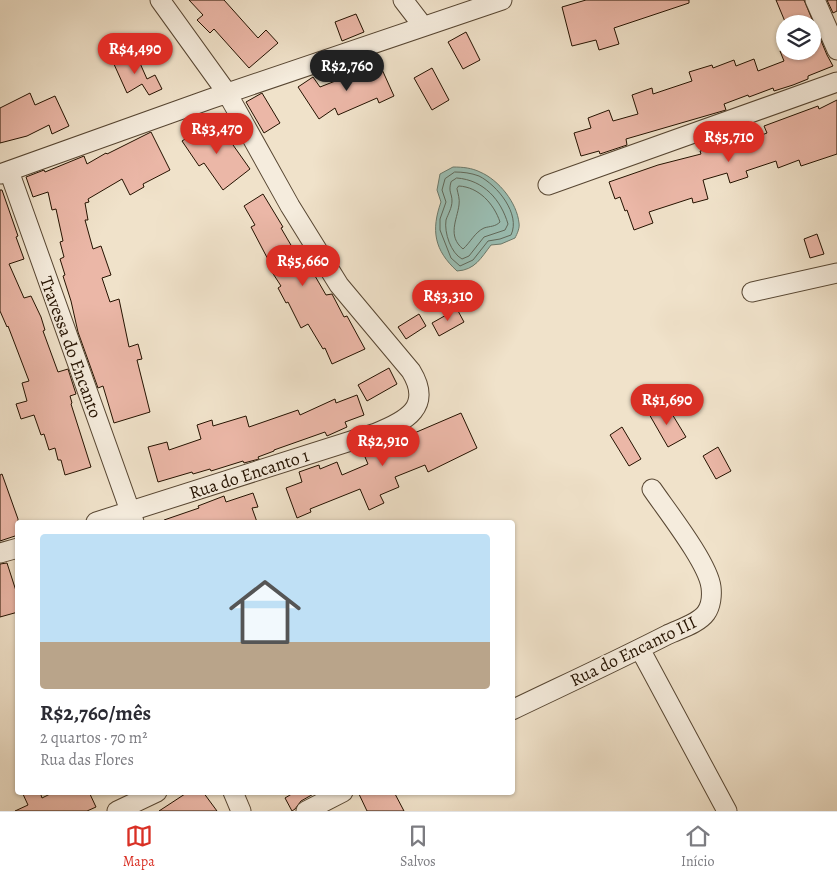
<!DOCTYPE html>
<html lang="pt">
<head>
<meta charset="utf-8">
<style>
  :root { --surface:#fff; --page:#f7f7f7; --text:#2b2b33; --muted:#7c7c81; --line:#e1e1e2; --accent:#d93025 }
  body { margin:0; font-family:Alegreya,serif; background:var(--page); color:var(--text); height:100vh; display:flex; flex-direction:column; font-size:19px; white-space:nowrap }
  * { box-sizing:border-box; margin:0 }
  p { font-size:16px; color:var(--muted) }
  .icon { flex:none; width:28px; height:28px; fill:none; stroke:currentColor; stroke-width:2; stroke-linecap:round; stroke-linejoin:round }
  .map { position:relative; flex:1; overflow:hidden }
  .sheet { position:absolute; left:15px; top:520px; width:500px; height:275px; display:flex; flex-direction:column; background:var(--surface); border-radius:5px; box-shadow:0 1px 4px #0004 }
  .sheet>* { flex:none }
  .controls { position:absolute; left:776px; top:15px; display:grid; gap:10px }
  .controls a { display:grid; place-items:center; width:45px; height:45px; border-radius:50%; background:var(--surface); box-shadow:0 1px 4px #0004; font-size:25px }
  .price { position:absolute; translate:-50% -42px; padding:0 11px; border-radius:18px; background:var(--accent); color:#fff; font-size:16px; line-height:32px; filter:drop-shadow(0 1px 2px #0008) }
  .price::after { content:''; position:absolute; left:50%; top:30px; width:15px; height:11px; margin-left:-8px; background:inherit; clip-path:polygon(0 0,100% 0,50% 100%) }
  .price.active { background:#222; color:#fff }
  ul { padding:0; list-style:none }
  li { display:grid; align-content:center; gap:10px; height:265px; padding:0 25px }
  li span { display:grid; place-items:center; height:155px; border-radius:5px; color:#555 }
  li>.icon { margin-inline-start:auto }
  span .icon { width:90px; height:90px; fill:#fffc; stroke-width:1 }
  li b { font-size:21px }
  .dock { display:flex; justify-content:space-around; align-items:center; height:70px; border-top:1px solid var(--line); background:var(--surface); font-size:14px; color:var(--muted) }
  .dock a { display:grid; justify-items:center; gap:2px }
  .dock .active { color:var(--accent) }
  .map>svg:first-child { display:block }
  .water { fill:#9abeb3; stroke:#6b796b }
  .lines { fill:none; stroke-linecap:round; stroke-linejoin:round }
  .shore { stroke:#5f685a; stroke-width:1 }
  .building { fill:#ebb7a7; stroke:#241200 }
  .street-casing { stroke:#574632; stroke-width:21 }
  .street { stroke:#f5ecdd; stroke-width:19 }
  .labels { text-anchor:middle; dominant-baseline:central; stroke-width:4; stroke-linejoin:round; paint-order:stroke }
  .street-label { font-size:18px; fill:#241200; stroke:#f5ecdd }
</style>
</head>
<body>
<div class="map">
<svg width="837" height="811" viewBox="0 0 837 811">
  <rect width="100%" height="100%" fill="#f0e2ca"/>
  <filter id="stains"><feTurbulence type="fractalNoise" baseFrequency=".004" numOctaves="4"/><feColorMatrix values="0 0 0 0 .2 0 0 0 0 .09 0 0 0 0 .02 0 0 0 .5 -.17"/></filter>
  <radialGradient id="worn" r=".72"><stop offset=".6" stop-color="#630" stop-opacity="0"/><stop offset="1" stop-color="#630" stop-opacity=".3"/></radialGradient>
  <path class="water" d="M453,167c10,0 19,1 27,5 19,8 37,31 39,51 1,5 -2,11 -4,15l-14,6 -10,1c-10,13 -16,25 -34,26 -23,-21 -26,-41 -16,-69l-4,-12 3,-16z"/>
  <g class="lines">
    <path class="shore" d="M455,172c8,0 16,1 24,4 18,9 42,38 32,59l-11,4 -12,2 -15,19 -13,6 -9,-8 -11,-28v-11l6,-17 -4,-12 3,-11z
      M457,178c27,2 44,22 51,46l-3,6 -21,7 -15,19 -7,3c-11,-6 -18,-26 -16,-39 2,-6 6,-12 6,-19 0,-8 -4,-9 -1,-19z
      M459,186c20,1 35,18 41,36 -5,5 -10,4 -16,6 -9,4 -14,15 -21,21 -16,-13 -6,-29 -4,-44 1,-6 -1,-11 -2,-16z"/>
  </g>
  <path class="building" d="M189,0h35l34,38 8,-8 12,13 -29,25 -35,-39 -4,4 -13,-13 6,-5z
    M586,0h103v3l-75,25 5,16 -20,6 -3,-10 -24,6 -10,-39z
    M776,0h28l23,55 6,11 -25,10v3l-15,6 -19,6 -1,-3 -24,9 -1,-2 -24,9 2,6 -100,29 1,6 -27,9 -1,-3 -18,5 -7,-23 17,-5 -3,-10 21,-8 4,11 25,-7 -6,-19 20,-7 1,6 39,-13 -3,-9 23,-7 1,3 21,-8 2,6 18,-7 4,12 26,-10 -4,-10h32v-27h-26z
    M827,0h10v11l-4,2z
    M356,14l8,18 -22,9 -7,-19z
    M466,32l14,28 -17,9 -15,-27z
    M135,52l12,27 8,-4 7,14 -13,6 -7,-11 -15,9 -14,-31z
    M380,65l14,31 -15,7 -2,-5 -39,17 -3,-7 -16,11 -21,-32 15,-10 7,10 41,-16 2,3z
    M432,68l17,32 -17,10 -18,-32z
    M30,93l5,12 20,-9 14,30 -17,8 -3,-9 -22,11 -27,7v-35z
    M262,93l18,30 -16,10 -18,-31z
    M837,100v54l-36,12 -2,-6 -21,8 -2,-7 -30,10 2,6 -18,6 -3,-10 -24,7 5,19 -15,4 -1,-5 -43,14 4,11 -19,7 -7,-20 -2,1 -5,-14 -5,2 -6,-17 49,-17 43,-11 -1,-3 38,-9v2l29,-11 -3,-7 54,-20 1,3z
    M209,124l4,10 8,-6 29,41 -27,21 -19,-27 -5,3 -17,-25z
    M151,132l19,38 -27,14 1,3 -14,8 -8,-16 -34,20 1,3 -4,1 3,17h-3l8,29 8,-3 10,29 -9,3 8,24 9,-3 10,48 9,-3 4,15 -5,1 13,52 -36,11 -11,-37 -5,2 -20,-56 -7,-31 -8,-25 2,-1 -5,-16 4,-2 -4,-15 3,-1 -7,-32 -4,1 -4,-18 -15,5 -7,-20 18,-7 1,2 39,-16 3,8 19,-11 1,1z
    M0,190h2l16,46 -2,1 8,22 -15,5 15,34 7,-2 10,21 4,13 -2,1 15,41 10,-3 8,25 -6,2 2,7 -1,1 20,63 -26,8 -4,-15h-3l-3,-12 -6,2 -5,-16 -3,1 -7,-20 -13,4 -5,-15 11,-3 -5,-18 7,-2 -21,-55 -1,1 -7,-16z
    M263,194l20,33 -2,1 14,24 1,-1 12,20 3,-2 15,26 6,-1 12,23 3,-1 18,33 -33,15 -7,-16 -2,1 -15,-25 -7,4 -13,-26 -2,1 -8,-15 3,-2 -11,-17 2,-2 -21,-40 4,-2 -11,-19z
    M817,234l7,20 -14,4 -6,-19z
    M457,309l7,13 -25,14 -7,-13z
    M419,314l7,12 -20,13 -8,-12z
    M389,368l8,16 -30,17 -9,-16z
    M357,395l7,20 -19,7 2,5 -20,9 -2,-4 -51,18v1l-16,6 1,2 -15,4 -1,-2 -32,10 -1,-2 -17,5 -1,-2 -34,10 -10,-35 19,-5 2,8 32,-11 -4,-14 15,-5 1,6 33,-10 3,11 49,-17 2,5 35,-16 1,4z
    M666,404l20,33 -18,10 -19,-33z
    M461,413l16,35 -49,24 -3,-7 -30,12 4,10 -19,8 4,8 -15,7 -9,-21 -50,20 1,3 -14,6 -11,-30 16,-6 -3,-10 20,-7 1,4 17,-7 5,13 26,-11 -3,-7 18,-8 1,3 30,-13 -2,-5z
    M622,427l19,32 -12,7 -19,-31z
    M718,447l13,24 -15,8 -13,-23z
    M2,474l16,45v16l-18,6v-66z
    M253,493l5,14 -6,1 5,14h-92l-1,-2 35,-12 -1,-2 26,-10 2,6z
    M7,563l11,34v15l-18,5v-53z
    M22,792h18l2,6 12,-6h35l7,15 -9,4h-72l13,-6z
    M188,792h15l14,19h-58z
    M295,792h22l-16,9 -6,8 -3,2 -7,-13z
    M358,792h36l10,19h-37z"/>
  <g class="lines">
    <defs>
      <path id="street" d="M403,0l20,26
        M815,0l22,50
        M9,171l125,351
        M0,174l210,-75 292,-99
        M548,185l289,-103
        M752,292l85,-19
        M96,522l280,-89c30,-12 57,-26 35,-62l-72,-86 -49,-79 -63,-113 -67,-93
        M0,553l18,-5
        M640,649l87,162
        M512,710c52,-25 104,-49 155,-75 12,-6 31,-11 39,-22 5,-7 6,-18 5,-26 -3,-24 -44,-76 -59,-98
        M233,792l8,19
        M117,811l40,-19
        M306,811l37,-19"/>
    </defs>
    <use href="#street" class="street-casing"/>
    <use href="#street" class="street"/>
  </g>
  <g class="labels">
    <g class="street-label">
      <text transform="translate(71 347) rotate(70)">Travessa do Encanto</text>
      <text transform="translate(249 474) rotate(-18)">Rua do Encanto 1</text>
      <text transform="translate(633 651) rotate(-26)">Rua do Encanto III</text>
    </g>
  </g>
  <rect width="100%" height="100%" filter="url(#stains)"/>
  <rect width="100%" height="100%" fill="url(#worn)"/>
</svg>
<div class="controls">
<a><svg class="icon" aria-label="layers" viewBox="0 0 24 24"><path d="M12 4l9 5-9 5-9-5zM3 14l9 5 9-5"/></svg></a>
</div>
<b class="price" style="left:135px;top:75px">R$4,490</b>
<b class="price active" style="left:347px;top:92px">R$2,760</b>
<b class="price" style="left:217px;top:155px">R$3,470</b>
<b class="price" style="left:729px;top:163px">R$5,710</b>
<b class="price" style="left:303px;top:287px">R$5,660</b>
<b class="price" style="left:448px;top:322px">R$3,310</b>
<b class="price" style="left:667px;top:426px">R$1,690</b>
<b class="price" style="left:383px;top:467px">R$2,910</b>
<section class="sheet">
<ul>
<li><span style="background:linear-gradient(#bfe0f5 70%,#b9a48a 0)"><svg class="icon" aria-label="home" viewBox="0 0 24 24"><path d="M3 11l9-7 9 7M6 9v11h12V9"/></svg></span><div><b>R$2,760/mês</b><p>2 quartos · 70 m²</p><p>Rua das Flores</p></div></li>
</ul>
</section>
</div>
<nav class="dock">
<a class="active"><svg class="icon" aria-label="map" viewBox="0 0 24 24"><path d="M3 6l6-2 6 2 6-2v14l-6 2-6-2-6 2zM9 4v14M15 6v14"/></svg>Mapa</a>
<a><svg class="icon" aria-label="saved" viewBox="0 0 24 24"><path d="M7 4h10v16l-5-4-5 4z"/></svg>Salvos</a>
<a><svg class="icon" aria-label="home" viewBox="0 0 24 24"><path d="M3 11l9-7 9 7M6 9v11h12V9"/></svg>Início</a>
</nav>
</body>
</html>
